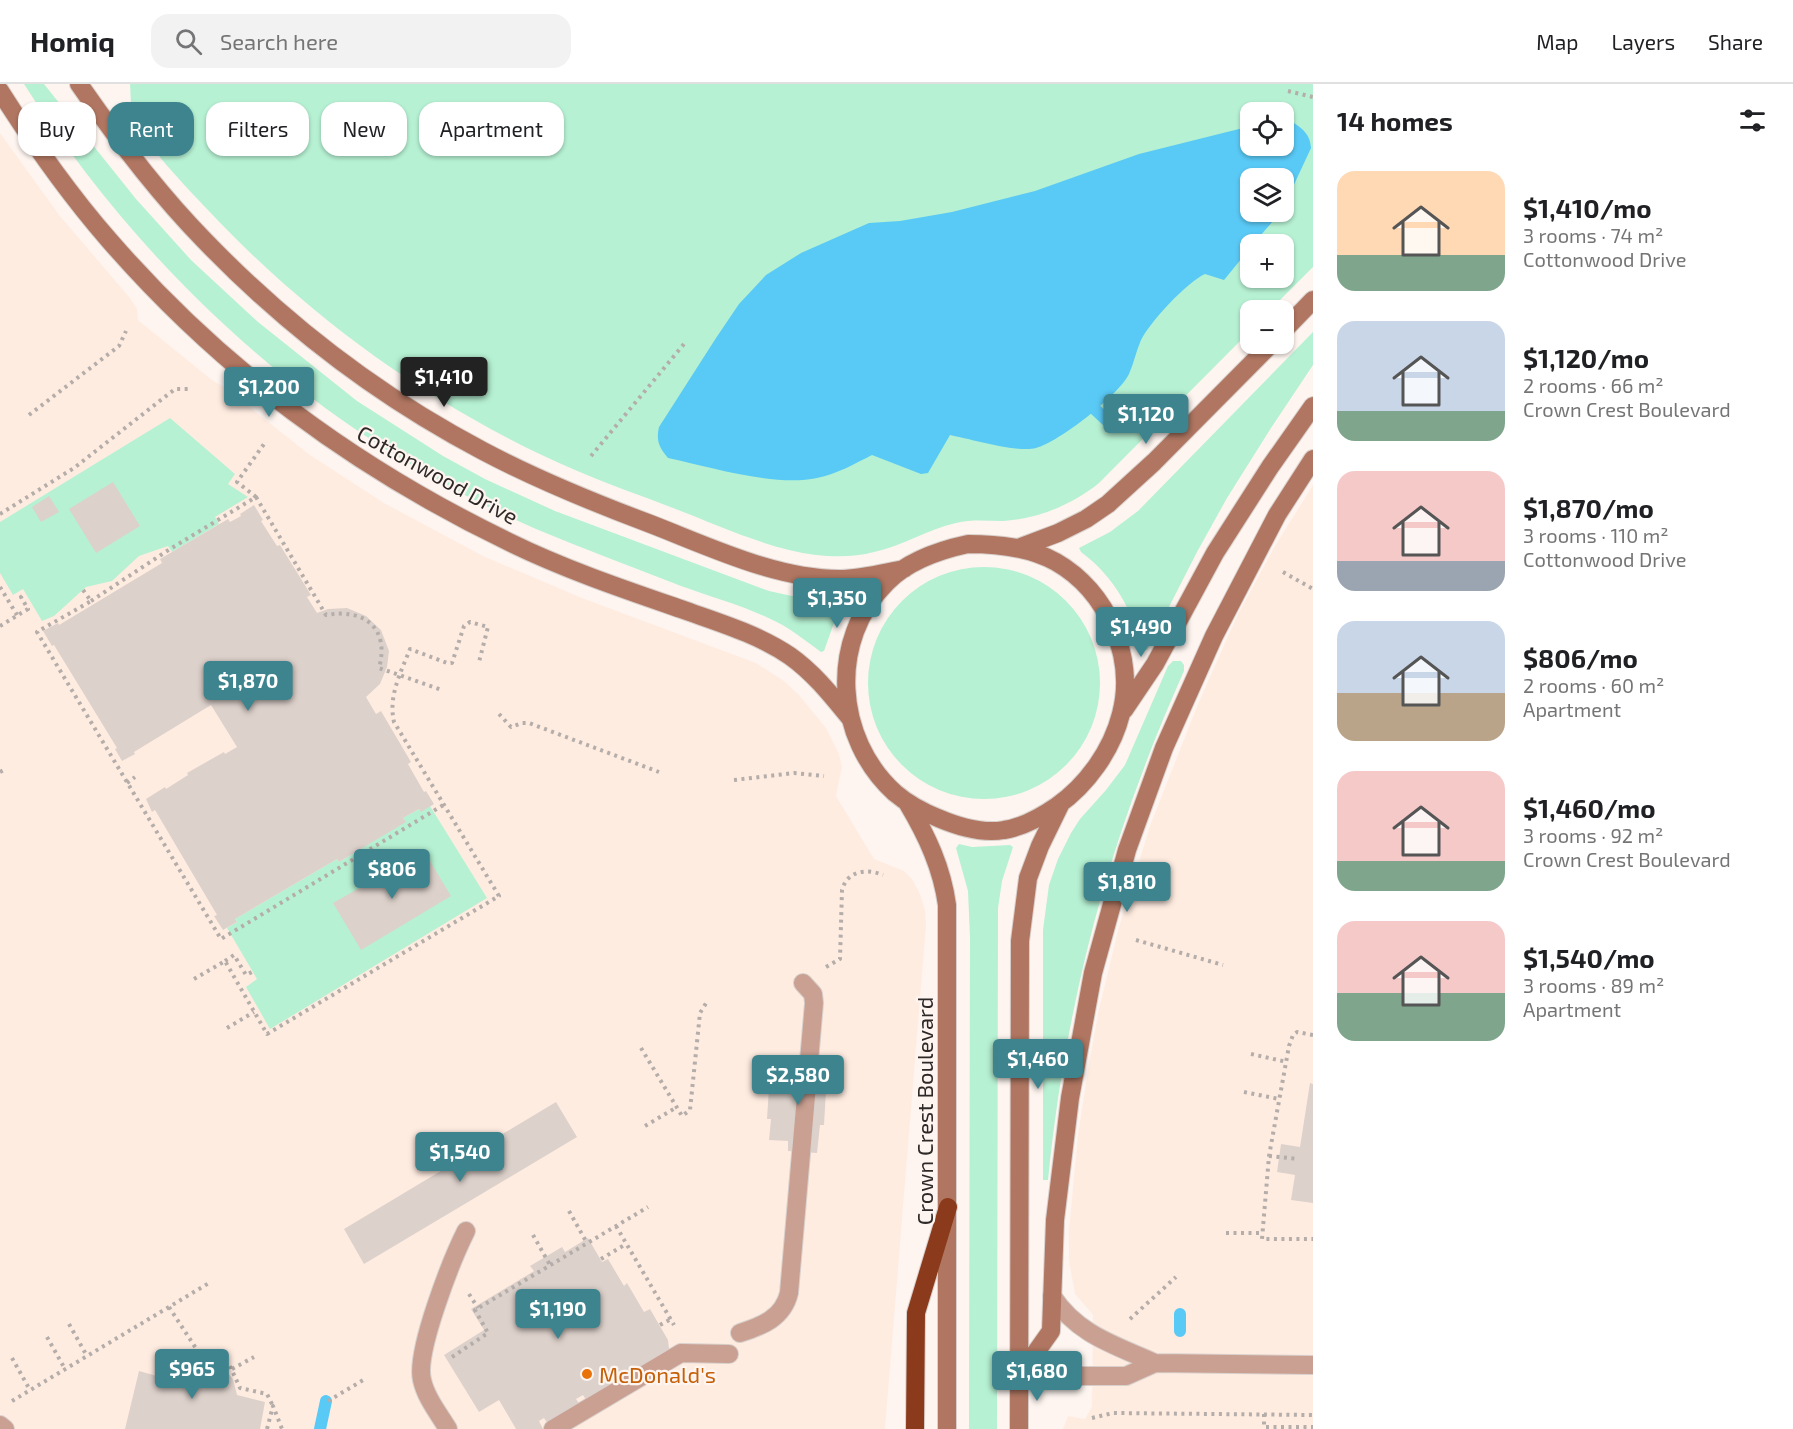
<!DOCTYPE html>
<html lang="en">
<head>
<meta charset="utf-8">
<style>
  :root { --surface:#fff; --page:#f2f2f2; --text:#202124; --muted:#757577; --line:#e0e0e0; --accent:#3e848e }
  body { margin:0; font-family:"Exo 2",sans-serif; background:var(--page); color:var(--text); height:100vh; display:flex; flex-direction:column; font-size:22px; white-space:nowrap }
  * { box-sizing:border-box; margin:0 }
  p { font-size:20px; color:var(--muted) }
  .icon { flex:none; width:33px; height:33px; fill:none; stroke:currentColor; stroke-width:2; stroke-linecap:round; stroke-linejoin:round }
  .map { position:relative; flex:1; overflow:hidden }
  .side { display:flex; flex-direction:column; background:var(--surface); width:480px }
  .side>* { flex:none }
  .banner { position:absolute; left:18px; top:18px; width:570px; height:54px; display:flex; gap:12px }
  .buttons { position:absolute; left:1240px; top:18px; display:grid; gap:12px }
  .buttons a { display:grid; place-items:center; width:54px; height:54px; border-radius:12px; background:var(--surface); box-shadow:0 2px 4px #0004; font-size:30px }
  .price { position:absolute; translate:-50% -51px; padding:0 14px; border-radius:6px; background:var(--accent); color:#fff; font-size:20px; line-height:39px; filter:drop-shadow(0 2px 3px #0008) }
  .price::after { content:''; position:absolute; left:50%; top:36px; width:18px; height:14px; margin-left:-9px; background:inherit; clip-path:polygon(0 0,100% 0,50% 100%) }
  .price.active { background:#222; color:#fff }
  ul { padding:0; list-style:none }
  li { display:flex; align-items:center; gap:18px; height:150px; padding:0 24px }
  li span { display:grid; place-items:center; flex:none; width:168px; height:120px; border-radius:18px; color:#555 }
  li>.icon { margin-inline-start:auto }
  span .icon { width:72px; height:72px; fill:#fffc; stroke-width:1 }
  li b { font-size:26px }
  h2 { display:flex; justify-content:space-between; align-items:center; height:72px; padding:0 24px; font-size:26px }
  .chip { padding:0 21px; border-radius:18px; background:var(--surface); box-shadow:0 2px 4px #0004; font-size:21px; line-height:54px }
  .chip.active { background:var(--accent); color:#fff }
  header { display:flex; align-items:center; gap:36px; box-sizing:border-box; height:84px; padding:0 30px; background:var(--surface); border-bottom:2px solid var(--line) }
  header strong { font-size:28px }
  nav { display:flex; gap:33px; margin-inline-start:auto; font-size:21px }
  .search { width:420px; height:54px; background:var(--page); display:flex; align-items:center; gap:15px; box-sizing:border-box; padding:0 21px; border-radius:18px; color:var(--muted); font-size:22px }
  main { display:flex; flex:1; min-height:0 }
  .map>svg:first-child { display:block }
  .built { fill:#ffece1 }
  .green { fill:#b6f1d3; fill-rule:evenodd }
  .water { fill:#59c9f5 }
  .lines { fill:none; stroke-linecap:round; stroke-linejoin:round }
  .stream { stroke:#59c9f5; stroke-width:12 }
  .building { fill:#ddd1cb }
  .lane-casing { stroke:#d9d0cc; stroke-width:20 }
  .street-casing { stroke:#d9d0cc; stroke-width:20 }
  .secondary-casing { stroke:#d9d0cc; stroke-width:20 }
  .highway-casing { stroke:#d9d0cc; stroke-width:20 }
  .path { stroke:#b4ada9; stroke-width:4; stroke-dasharray:3 4.5; stroke-linecap:butt }
  .lane { stroke:#c9a092; stroke-width:18 }
  .street { stroke:#c9a092; stroke-width:18 }
  .secondary { stroke:#b07661; stroke-width:18 }
  .highway { stroke:#8b3a1b; stroke-width:18 }
  .food-dot { fill:#e8710a; stroke:#fef5f0; stroke-width:2 }
  .labels { text-anchor:middle; dominant-baseline:central; stroke-width:4.5; stroke-linejoin:round; paint-order:stroke }
  .street-label { font-size:22px; fill:#2e2927; stroke:#fef5f0 }
  .food-label { font-size:22px; fill:#c56008; stroke:#fef5f0; text-anchor:start }
</style>
</head>
<body>
<header>
<strong>Homiq</strong>
<div class="search"><svg class="icon" aria-label="search" viewBox="0 0 24 24"><circle cx="10" cy="10" r="6"/><path d="M15 15l6 6"/></svg>Search here</div>
<nav><a>Map</a><a>Layers</a><a>Share</a></nav>
</header>
<main>
<div class="map">
<svg width="1313" height="1345" viewBox="0 0 1313 1345">
  <rect width="100%" height="100%" fill="#fef5f0"/>
  <path class="built" d="M0,49l60,83 70,82 7,11 1,11 74,60 12,7 86,68 74,48 99,53 99,42 174,65 28,18 15,14 27,33 13,26 3,13 -6,29 38,63 30,12 8,8 8,15 5,16 1,15 -41,504h-885z
    M1313,401v944h-250l5,-13 17,3 7,-12 1,-92 -18,-21 -6,-33v-31l9,-95 11,-71 10,-55 20,-82 31,-101 48,-122 40,-90 37,-68z"/>
  <path class="green" d="M24,0h20l92,115 55,61 67,62 99,79 86,55 42,23 70,32 214,80 46,10 26,2 -17,48 -3,1c-11,-8 -21,-16 -32,-23 -33,-20 -72,-30 -108,-43 -48,-19 -97,-37 -145,-57 -212,-92 -389,-251 -512,-445z
    M130,0h1183v183l-43,43h-19v20l-152,153c-27,22 -62,36 -96,38 -16,0 -31,-2 -47,2 -28,6 -53,23 -82,29 -18,5 -39,5 -58,3 -48,-6 -98,-30 -143,-47 -33,-13 -66,-24 -98,-38 -139,-60 -265,-151 -368,-261 -19,-20 -64,-67 -73,-90 -4,-11 -3,-24 -4,-35zM1251,28h33v34h-33zM1251,94h33v34h-33zM1251,160h33v34h-33z
    M1313,248v33l-42,63 -44,70 -30,54 -50,98h-3c-13,-40 -28,-72 -63,-98l-2,-4 31,-16 28,-21z
    M170,334l65,56 -7,10 20,13 -33,20 4,7 -47,28 -4,-6 -29,10 -27,25 -26,6 -32,29 -12,5 -19,-32 -10,6 -13,-22v-51z
    M868 599a116 116 0 1 1 232 0a116 116 0 1 1-232 0Z
    M1173,577h8l3,4v6c-14,32 -28,64 -40,97 -51,133 -82,271 -96,412h-5v-250l6,-45 9,-26 13,-26 9,-14 26,-29 19,-25 43,-99z
    M430,722l57,92 -217,131 -24,-42 11,-8 -30,-51 10,-6 -2,-3 102,-60 2,3 66,-40 -2,-4 16,-9 2,2z
    M959,760l13,3 38,-2 3,2 -11,34 -4,27 -1,521h-28l1,-492 -2,-46 -12,-43z"/>
  <path class="water" d="M1284,35h4c12,8 22,13 23,29l-27,58v-28h-33v34h30l-28,32h-2v3l-27,33 -19,-6c-18,8 -55,48 -64,66 -5,11 -7,23 -12,34 -10,21 -70,68 -93,74 -19,5 -65,-9 -86,-13l-22,38 -7,1 -49,-19c-18,9 -35,19 -55,23 -42,9 -107,-11 -149,-20 -9,-11 -12,-17 -9,-31l57,-89 23,-34 27,-29 35,-22 68,-30 31,-2 52,-9 83,-21 104,-37 112,-28v20h33z"/>
  <g class="lines">
    <path class="stream" d="M1084,315l30,28
      M1180,1247v-17
      M320,1345l6,-28"/>
  </g>
  <path class="building" d="M113,398l27,44 -44,27 -27,-44z
    M49,412l10,16 -18,10 -9,-15z
    M254,421l9,15 -2,1 16,25 3,-1 31,50 -4,2 10,16 11,-4 19,-1 19,8 15,14 8,21 -2,16 -7,17 -14,13 10,17 5,-3 30,51 -3,2 16,28 2,-1 8,13 -13,8 -2,-3 -16,9 3,4 -67,40 -2,-3 -102,60 2,3 -14,8 -9,-14 3,-1 -62,-105 -3,2 -6,-13 19,-12 1,2 22,-14 -1,-2 37,-21 1,2 12,-7 -26,-42 -77,47 1,2 -13,7 -7,-12 2,-1 -63,-103 -2,1 -9,-15 15,-8 1,2 103,-62 -2,-4 68,-40 2,3 11,-6 -1,-2z
    M424,767l27,45 -90,54 -28,-47z
    M794,976l30,1 -2,29h4l-2,35h-4l-3,28 -29,-2v-10l-19,-1 2,-21h-4l2,-32 3,1 2,-21 20,2z
    M1310,999l3,1v119l-22,-3 4,-25 -18,-3 4,-28 19,3z
    M556,1018l21,35 -213,127 -20,-35z
    M588,1154l14,24 6,-3 16,27 3,-3 17,29 6,-3 18,31 2,17 -81,48 -6,-10 -7,4 8,12 -33,18 -7,-11 -5,3 4,8h-27l-17,-29 -20,12 -35,-57 40,-25 -13,-21 63,-38 -4,-5 32,-19 3,5z
    M194,1274h12l12,4 15,17 4,16 28,7 -5,27h-135l14,-58 29,8 11,-14z"/>
  <g class="lines">
    <defs>
      <path id="lane" d="M740,1249c22,-7 43,-15 49,-40l25,-290 -1,-9 -10,-11
        M0,1341l5,4
        M448,1345c-9,-15 -22,-31 -26,-49 -7,-28 30,-121 44,-149
        M553,1345l128,-76 48,1"/>
      <path id="street" d="M1052,1212c26,39 63,49 103,67
        M1019,1292h107l29,-13 158,2"/>
      <path id="secondary" d="M79,0c38,55 78,108 125,156 81,84 176,157 279,211 53,28 109,51 165,72 60,23 127,56 192,56 21,0 43,-6 64,-10
        M0,7c33,52 69,103 109,149 113,130 245,227 400,302 55,27 114,47 172,67 36,13 77,25 109,47 24,17 42,40 60,62
        M1284,246l29,-30
        M968,460c30,0 61,3 88,18 51,29 80,95 65,152 -9,36 -34,71 -64,92 -16,11 -33,21 -53,24 -22,4 -45,-3 -66,-12 -15,-6 -30,-14 -43,-25 -60,-54 -67,-153 -8,-211 21,-21 53,-32 81,-38z
        M1018,464l40,-15 28,-14 22,-15 46,-42 117,-118
        M1124,626l31,-46 60,-111 55,-86 43,-61
        M908,720c19,32 34,64 39,101v524
        M1019,1292l32,-45 4,-111 15,-122 23,-125 34,-123 37,-102 50,-112 63,-121 36,-56
        M1019,1345l1,-488 8,-63 12,-32 20,-41"/>
      <path id="highway" d="M915,1345l1,-116 32,-106"/>
    </defs>
    <use href="#lane" class="lane-casing"/>
    <use href="#street" class="street-casing"/>
    <use href="#secondary" class="secondary-casing"/>
    <use href="#highway" class="highway-casing"/>
    <path class="path" d="M1288,7l25,6
      M29,331l90,-69 7,-15
      M591,372l93,-112
      M256,413l70,118c38,-7 64,13 53,53l63,22
      M0,430l74,-46 101,-79h16
      M1283,488l30,17
      M0,503l17,28
      M83,506l8,11 -54,31 184,307 224,-135
      M91,517l79,-52 86,-52 -19,-15 27,-38
      M0,542l28,-17 -7,-12 5,-3
      M499,630l12,13 11,-4h7l130,49
      M0,688l6,-3
      M734,696l60,-7 30,3
      M127,699l8,-6
      M1136,856l87,25
      M225,877l9,-6 12,20 6,-3
      M826,883l14,-8 2,-69c5,-19 24,-22 41,-15
      M194,895l31,-18 42,73 232,-138 -105,-174c-6,-26 7,-50 16,-73l37,14h5l12,-37 6,-4 18,5 -9,35
      M227,944l27,-16
      M1313,951l-16,-3 -4,3 -4,11 -20,110 -7,83h51
      M641,964l41,68 8,-6 10,-97 8,-13
      M1251,970l36,8
      M1244,1008l35,7
      M645,1042l32,-19
      M1269,1072l29,3
      M569,1127l18,32
      M616,1142l58,99
      M1226,1149h36
      M533,1151l17,30
      M601,1175l25,-15
      M469,1210l9,14
      M169,1223l30,46
      M1130,1235l46,-42
      M69,1240l18,32
      M660,1241l11,-6
      M47,1253l18,32
      M211,1270l19,12 10,22 27,6 6,12
      M452,1273l36,-24 -13,-23 173,-103
      M12,1274l18,32
      M232,1285l22,-12
      M164,1293c11,-18 26,-25 47,-23l-2,5
      M12,1317l197,-118
      M328,1317l37,-22
      M1264,1330v13h49
      M1092,1334l21,-5 200,2
      M267,1345l6,-23 9,23"/>
    <use href="#lane" class="lane"/>
    <use href="#street" class="street"/>
    <use href="#secondary" class="secondary"/>
    <use href="#highway" class="highway"/>
  </g>
  <circle class="food-dot" cx="587" cy="1290" r="6"/>
  <g class="labels">
    <g class="street-label">
      <text transform="translate(438 390) rotate(29)">Cottonwood Drive</text>
      <text transform="translate(924 1027) rotate(-90)">Crown Crest Boulevard</text>
    </g>
    <g class="food-label">
      <text x="599" y="1290">McDonald's</text>
    </g>
  </g>
</svg>
<div class="buttons">
<a><svg class="icon" aria-label="locate" viewBox="0 0 24 24"><circle cx="12" cy="12" r="6"/><path d="M12 2v4M12 18v4M2 12h4M18 12h4"/></svg></a>
<a><svg class="icon" aria-label="layers" viewBox="0 0 24 24"><path d="M12 4l9 5-9 5-9-5zM3 14l9 5 9-5"/></svg></a>
<a>+</a>
<a>−</a>
</div>
<b class="price active" style="left:444px;top:324px">$1,410</b>
<b class="price" style="left:269px;top:334px">$1,200</b>
<b class="price" style="left:1146px;top:361px">$1,120</b>
<b class="price" style="left:837px;top:545px">$1,350</b>
<b class="price" style="left:1141px;top:574px">$1,490</b>
<b class="price" style="left:248px;top:628px">$1,870</b>
<b class="price" style="left:392px;top:816px">$806</b>
<b class="price" style="left:1127px;top:829px">$1,810</b>
<b class="price" style="left:1038px;top:1006px">$1,460</b>
<b class="price" style="left:798px;top:1022px">$2,580</b>
<b class="price" style="left:460px;top:1099px">$1,540</b>
<b class="price" style="left:558px;top:1256px">$1,190</b>
<b class="price" style="left:192px;top:1316px">$965</b>
<b class="price" style="left:1037px;top:1318px">$1,680</b>
<div class="banner">
<a class="chip">Buy</a>
<a class="chip active">Rent</a>
<a class="chip">Filters</a>
<a class="chip">New</a>
<a class="chip">Apartment</a>
</div>
</div>
<section class="side">
<h2>14 homes<svg class="icon" aria-label="filters" viewBox="0 0 24 24"><path d="M4 7h16M4 17h16"/><circle cx="9" cy="7" r="2"/><circle cx="15" cy="17" r="2"/></svg></h2>
<ul>
<li><span style="background:linear-gradient(#ffd9b3 70%,#7fa58c 0)"><svg class="icon" aria-label="home" viewBox="0 0 24 24"><path d="M3 11l9-7 9 7M6 9v11h12V9"/></svg></span><div><b>$1,410/mo</b><p>3 rooms · 74 m²</p><p>Cottonwood Drive</p></div></li>
<li><span style="background:linear-gradient(#c9d6e8 75%,#7fa58c 0)"><svg class="icon" aria-label="home" viewBox="0 0 24 24"><path d="M3 11l9-7 9 7M6 9v11h12V9"/></svg></span><div><b>$1,120/mo</b><p>2 rooms · 66 m²</p><p>Crown Crest Boulevard</p></div></li>
<li><span style="background:linear-gradient(#f6c9c9 75%,#9aa5b1 0)"><svg class="icon" aria-label="home" viewBox="0 0 24 24"><path d="M3 11l9-7 9 7M6 9v11h12V9"/></svg></span><div><b>$1,870/mo</b><p>3 rooms · 110 m²</p><p>Cottonwood Drive</p></div></li>
<li><span style="background:linear-gradient(#c9d6e8 60%,#b9a48a 0)"><svg class="icon" aria-label="home" viewBox="0 0 24 24"><path d="M3 11l9-7 9 7M6 9v11h12V9"/></svg></span><div><b>$806/mo</b><p>2 rooms · 60 m²</p><p>Apartment</p></div></li>
<li><span style="background:linear-gradient(#f6c9c9 75%,#7fa58c 0)"><svg class="icon" aria-label="home" viewBox="0 0 24 24"><path d="M3 11l9-7 9 7M6 9v11h12V9"/></svg></span><div><b>$1,460/mo</b><p>3 rooms · 92 m²</p><p>Crown Crest Boulevard</p></div></li>
<li><span style="background:linear-gradient(#f6c9c9 60%,#7fa58c 0)"><svg class="icon" aria-label="home" viewBox="0 0 24 24"><path d="M3 11l9-7 9 7M6 9v11h12V9"/></svg></span><div><b>$1,540/mo</b><p>3 rooms · 89 m²</p><p>Apartment</p></div></li>
</ul>
</section>
</main>
</body>
</html>
